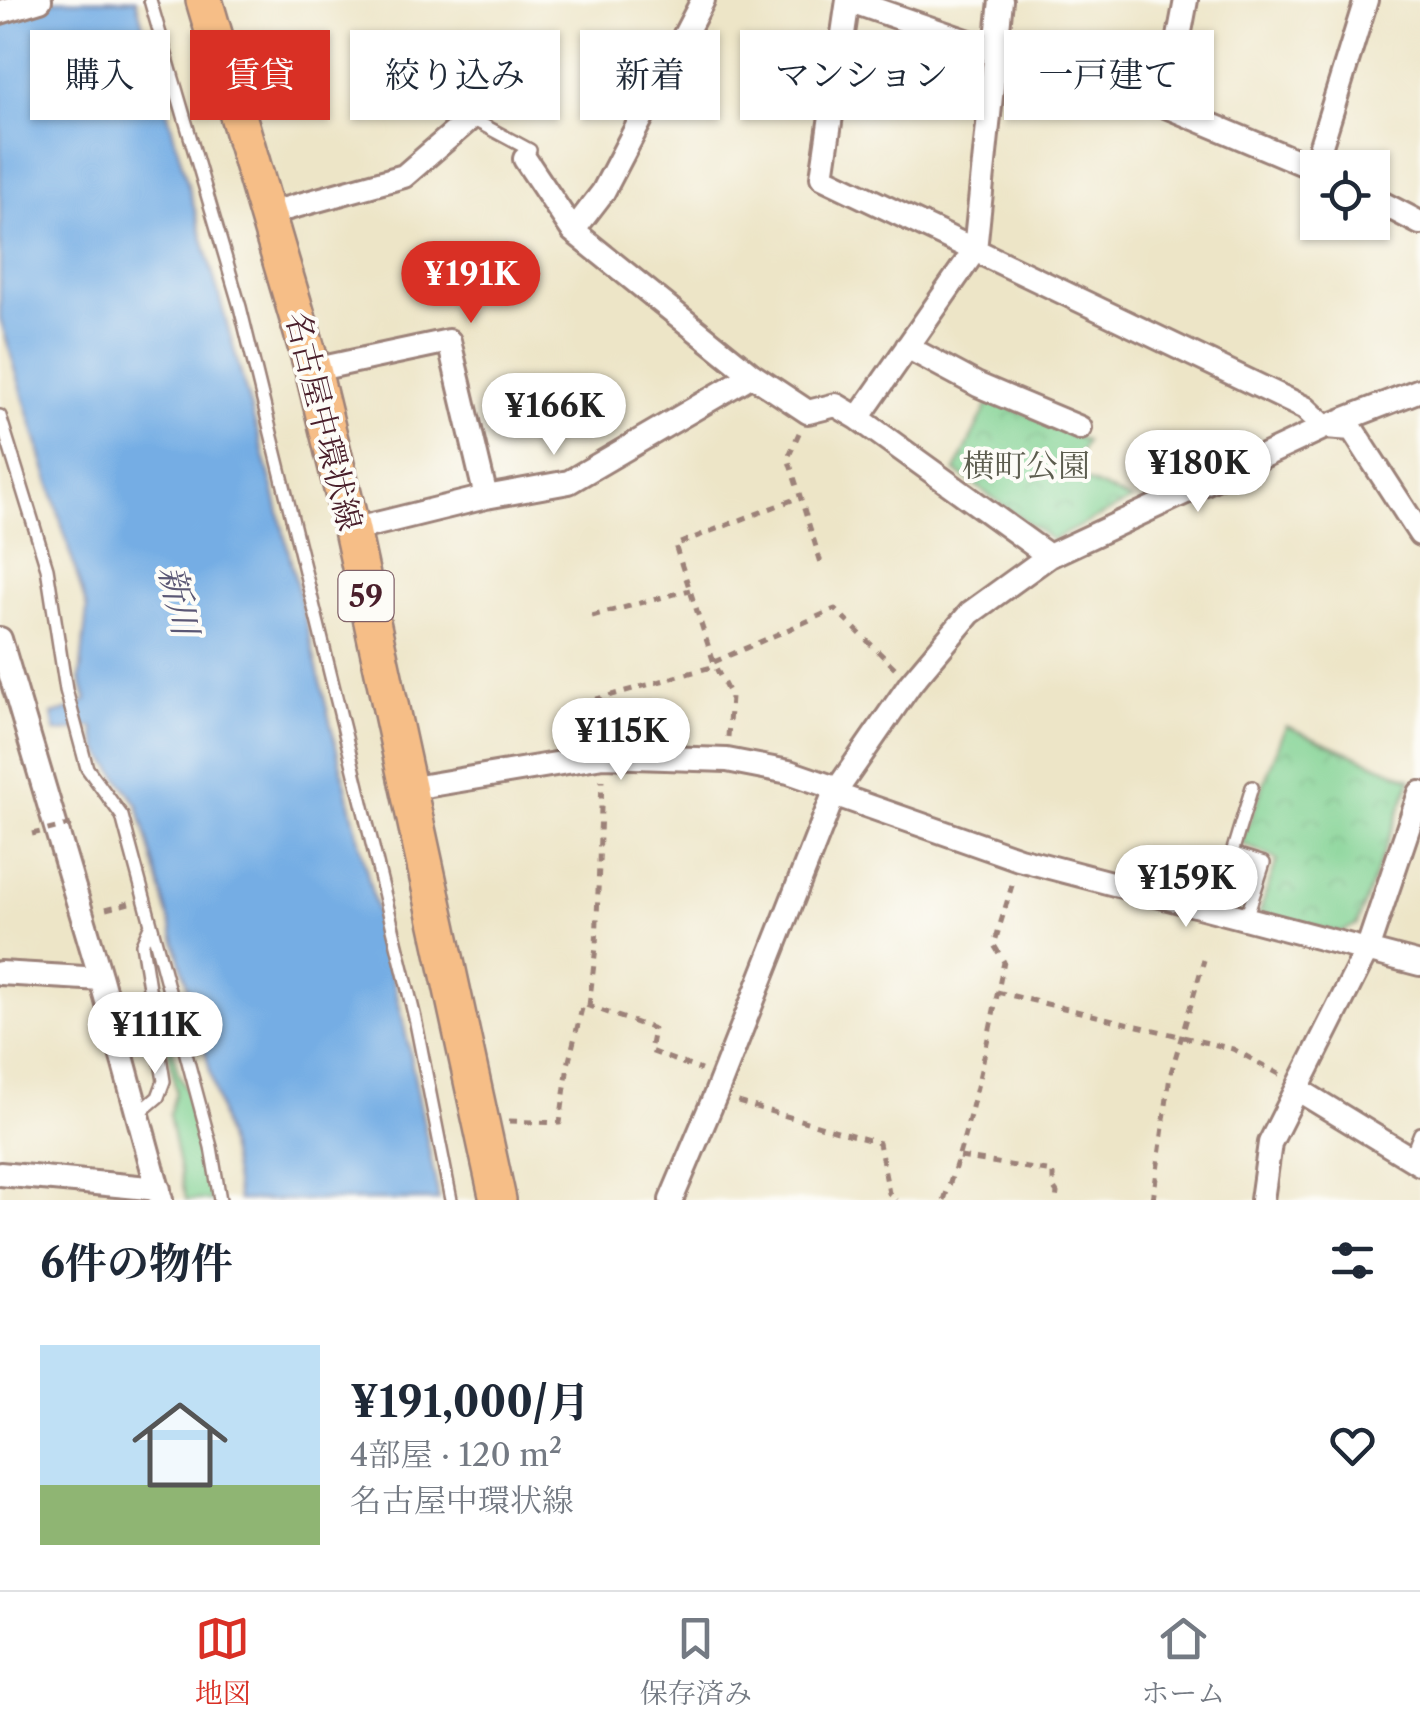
<!DOCTYPE html>
<html lang="ja">
<head>
<meta charset="utf-8">
<style>
  :root { --surface:#fff; --page:#f6f6f7; --text:#1f2937; --muted:#747a83; --line:#e0e1e3; --accent:#d93025 }
  body { margin:0; font-family:"Libre Caslon Text","Noto Serif JP",serif; background:var(--page); color:var(--text); height:100vh; display:flex; flex-direction:column; font-size:38px; white-space:nowrap }
  * { box-sizing:border-box; margin:0 }
  p { font-size:32px; color:var(--muted) }
  .icon { flex:none; width:55px; height:55px; fill:none; stroke:currentColor; stroke-width:2; stroke-linecap:round; stroke-linejoin:round }
  .map { position:relative; height:1200px; overflow:hidden }
  .sheet { display:flex; flex-direction:column; background:var(--surface); flex:1 }
  .sheet>* { flex:none }
  .banner { position:absolute; left:30px; top:30px; width:1360px; height:90px; display:flex; gap:20px }
  .fabs { position:absolute; left:1300px; top:150px; display:grid; gap:20px }
  .fabs a { display:grid; place-items:center; width:90px; height:90px; border-radius:0px; background:var(--surface); box-shadow:0 2px 8px #0004; font-size:50px }
  .price { position:absolute; translate:-50% -85px; padding:0 22px; border-radius:35px; background:#fff; color:#222; font-size:32px; line-height:65px; filter:drop-shadow(0 2px 5px #0008) }
  .price::after { content:''; position:absolute; left:50%; top:60px; width:30px; height:22px; margin-left:-15px; background:inherit; clip-path:polygon(0 0,100% 0,50% 100%) }
  .price.selected { background:var(--accent); color:#fff }
  ul { padding:0; list-style:none }
  li { display:flex; align-items:center; gap:30px; height:250px; padding:0 40px }
  li span { display:grid; place-items:center; flex:none; width:280px; height:200px; border-radius:0px; color:#555 }
  li>.icon { margin-inline-start:auto }
  span .icon { width:120px; height:120px; fill:#fffc; stroke-width:1 }
  li b { font-size:42px }
  h2 { display:flex; justify-content:space-between; align-items:center; height:120px; padding:0 40px; font-size:42px }
  .tag { padding:0 35px; border-radius:0px; background:var(--surface); box-shadow:0 2px 8px #0004; font-size:35px; line-height:90px }
  .tag.selected { background:var(--accent); color:#fff }
  .menu { display:flex; justify-content:space-around; align-items:center; height:140px; border-top:2px solid var(--line); background:var(--surface); font-size:28px; color:var(--muted) }
  .menu a { display:grid; justify-items:center; gap:5px }
  .menu .selected { color:var(--accent) }
  .map>svg:first-child { display:block }
  .grass { fill:#80d192; stroke:#65785e; stroke-width:2.5 }
  .park { fill:url(#park-crowns); stroke:#65785e; stroke-width:2.5 }
  .water { fill:#74ade4; stroke:#5f6688; stroke-width:2.5 }
  .lines { fill:none; stroke-linecap:round; stroke-linejoin:round }
  .lane-casing { stroke:#9c8279; stroke-width:16 }
  .street-casing { stroke:#9c8279; stroke-width:28 }
  .primary-casing { stroke:#9c8279; stroke-width:40 }
  .path { stroke:#9c8279; stroke-width:5; stroke-dasharray:8 8; stroke-linecap:butt }
  .lane { stroke:#fff; stroke-width:11 }
  .street { stroke:#fff; stroke-width:22 }
  .primary { stroke:#f6be87; stroke-width:35 }
  .path-bridge { stroke:#9c8279; stroke-width:5; stroke-dasharray:8 8; stroke-linecap:butt }
  .labels { text-anchor:middle; dominant-baseline:central; stroke-width:8; stroke-linejoin:round; paint-order:stroke }
  .shield { fill:#fdfcf7; stroke:#806168; stroke-width:2.5 }
  .shield-label { font-size:30px; font-weight:bold; fill:#4a1f2b }
  .street-label { font-size:32px; fill:#4a1f2b; stroke:#fdfcf7 }
  .park-label { font-size:32px; fill:#5d5d4f; stroke:#fdfcf7 }
  .water-label { font-size:35px; font-style:italic; fill:#5b5875; stroke:#fdfcf7 }
</style>
</head>
<body>
<div class="map">
<svg width="1420" height="1200" viewBox="0 0 1420 1200">
  <defs>
    <pattern id="park-crowns" width="20" height="18" patternUnits="userSpaceOnUse" patternTransform="scale(2.5)"><rect width="20" height="18" fill="#80d192"/><path d="M2 6a3 3 0 1 1 6 0M12 15a3 3 0 1 1 6 0" fill="none" stroke="#70b37e"/></pattern>
  </defs>
  <rect width="100%" height="100%" fill="#fdfcf7"/>
  <filter id="ink" filterUnits="userSpaceOnUse"><feTurbulence type="fractalNoise" baseFrequency=".01" numOctaves="2"/><feDisplacementMap in="SourceGraphic" scale="20" xChannelSelector="R" yChannelSelector="G"/><feConvolveMatrix kernelMatrix="1 2 1 2 8 2 1 2 1" color-interpolation-filters="sRGB"/></filter>
  <filter id="wash" filterUnits="userSpaceOnUse"><feTurbulence type="fractalNoise" baseFrequency=".0048" numOctaves="4" result="noise"/><feDisplacementMap in="SourceGraphic" scale="40" xChannelSelector="R" yChannelSelector="G"/><feGaussianBlur stdDeviation="2.25" result="paint"/><feColorMatrix in="noise" values="0 0 0 0 0 0 0 0 0 0 0 0 0 0 0 0 0 1.4 0 .05"/><feComposite in="paint" operator="in"/></filter>
  <g filter="url(#wash)">
    <rect width="100%" height="100%" fill="#ede5c7"/>
    <path class="grass" d="M152,958l26,114 18,41 16,87h-26l-17,-85 7,-23z"/>
    <path class="park" d="M991,398l95,43 -15,33 61,26 -80,40 -97,-69z
      M1286,726l125,53 -54,145 -17,9 -81,-19 18,-54 -36,-17z"/>
    <path class="water" d="M0,0h136l137,488 130,532 36,180h-201l-8,-46 -24,-99 -68,-250 -39,-55 -6,-23c-15,-2 -23,7 -38,5l-3,-18 22,-6 13,-8 -7,-21 7,-70 -87,-291z"/>
  </g>
  <g filter="url(#ink)">
    <g class="lines">
      <defs>
        <path id="lane" d="M150,0l90,307 175,711 36,182
          M386,73l144,77 -4,7
          M0,416l47,152 19,122 21,78 35,48 89,331 9,53
          M1246,918l18,-55 -32,-10 20,-66
          M138,1114l20,-17 6,-16 -22,-137 9,-20
          M1410,1158l10,-25"/>
        <path id="street" d="M703,0l-100,192 -30,39 179,144 56,37 28,-7 22,13 191,138
          M848,0l-26,177 483,231 20,19 27,2 68,105
          M848,0l147,51 71,17 100,38 152,64
          M0,12l40,-12
          M1166,106l20,-106
          M525,159l48,72
          M1314,168l52,-168
          M1372,198l48,25
          M267,214l137,-38 67,-58
          M907,347l71,38 102,43
          M313,370l136,-29 37,156
          M858,418l117,-168 26,-250
          M352,530l134,-33 83,-15 183,-107
          M0,639l101,340 60,221
          M407,789l196,-33 124,4 62,12 49,17
          M834,794l185,65 401,105
          M0,973l101,6
          M1297,1089l123,75
          M0,1174l159,15
          M671,1200l44,-104 119,-302 77,-111 59,-70 79,-57 276,-129 95,-37
          M1262,1200l8,-57 97,-193 53,-157"/>
        <path id="primary" d="M204,0l109,370 39,160 146,670"/>
      </defs>
      <use href="#lane" class="lane-casing"/>
      <use href="#street" class="street-casing"/>
      <use href="#primary" class="primary-casing"/>
      <path class="path" d="M799,433l-11,25 34,108
        M592,616l98,-26
        M714,662l121,-53 60,59
        M601,734l-4,-35 118,-33
        M728,737l3,-40 -16,-31 -40,-121 125,-48
        M106,909l23,-6
        M997,992l236,57 48,26
        M589,1006l7,-59 6,-167
        M738,1102l141,41 10,50 8,7
        M509,1121l51,2 8,-58 15,-61 71,25 -4,22 51,19
        M960,1157l93,15v15l4,6 -1,7
        M944,1200c28,-77 43,-158 60,-238l-10,-17 19,-63
        M1153,1200l17,-124 34,-116"/>
      <use href="#lane" class="lane"/>
      <use href="#street" class="street"/>
      <use href="#primary" class="primary"/>
      <path class="path-bridge" d="M32,834l40,-10"/>
    </g>
  </g>
  <g class="labels">
    <rect class="shield" x="338.5" y="571" width="55" height="50" rx="8"/>
    <g class="shield-label">
      <text x="366" y="596">59</text>
    </g>
    <g class="street-label">
      <text transform="translate(324 421) rotate(76)">名古屋中環状線</text>
    </g>
    <g class="park-label">
      <text x="1026" y="465">横町公園</text>
    </g>
    <g class="water-label">
      <text transform="translate(179 600) rotate(77)">新川</text>
    </g>
  </g>
</svg>
<div class="fabs">
<a><svg class="icon" aria-label="locate" viewBox="0 0 24 24"><circle cx="12" cy="12" r="6"/><path d="M12 2v4M12 18v4M2 12h4M18 12h4"/></svg></a>
</div>
<b class="price selected" style="left:471px;top:326px">¥191K</b>
<b class="price" style="left:554px;top:458px">¥166K</b>
<b class="price" style="left:1198px;top:515px">¥180K</b>
<b class="price" style="left:621px;top:783px">¥115K</b>
<b class="price" style="left:1186px;top:930px">¥159K</b>
<b class="price" style="left:155px;top:1077px">¥111K</b>
<div class="banner">
<a class="tag">購入</a>
<a class="tag selected">賃貸</a>
<a class="tag">絞り込み</a>
<a class="tag">新着</a>
<a class="tag">マンション</a>
<a class="tag">一戸建て</a>
</div>
</div>
<section class="sheet">
<h2>6件の物件<svg class="icon" aria-label="filters" viewBox="0 0 24 24"><path d="M4 7h16M4 17h16"/><circle cx="9" cy="7" r="2"/><circle cx="15" cy="17" r="2"/></svg></h2>
<ul>
<li><span style="background:linear-gradient(#bfe0f5 70%,#8fb573 0)"><svg class="icon" aria-label="home" viewBox="0 0 24 24"><path d="M3 11l9-7 9 7M6 9v11h12V9"/></svg></span><div><b>¥191,000/月</b><p>4部屋 · 120 m²</p><p>名古屋中環状線</p></div><svg class="icon" aria-label="heart" viewBox="0 0 24 24"><path d="M12 20l-8-8c-3-5 5-10 8-4 3-6 11-1 8 4z"/></svg></li>
</ul>
</section>
<nav class="menu">
<a class="selected"><svg class="icon" aria-label="map" viewBox="0 0 24 24"><path d="M3 6l6-2 6 2 6-2v14l-6 2-6-2-6 2zM9 4v14M15 6v14"/></svg>地図</a>
<a><svg class="icon" aria-label="saved" viewBox="0 0 24 24"><path d="M7 4h10v16l-5-4-5 4z"/></svg>保存済み</a>
<a><svg class="icon" aria-label="home" viewBox="0 0 24 24"><path d="M3 11l9-7 9 7M6 9v11h12V9"/></svg>ホーム</a>
</nav>
</body>
</html>
